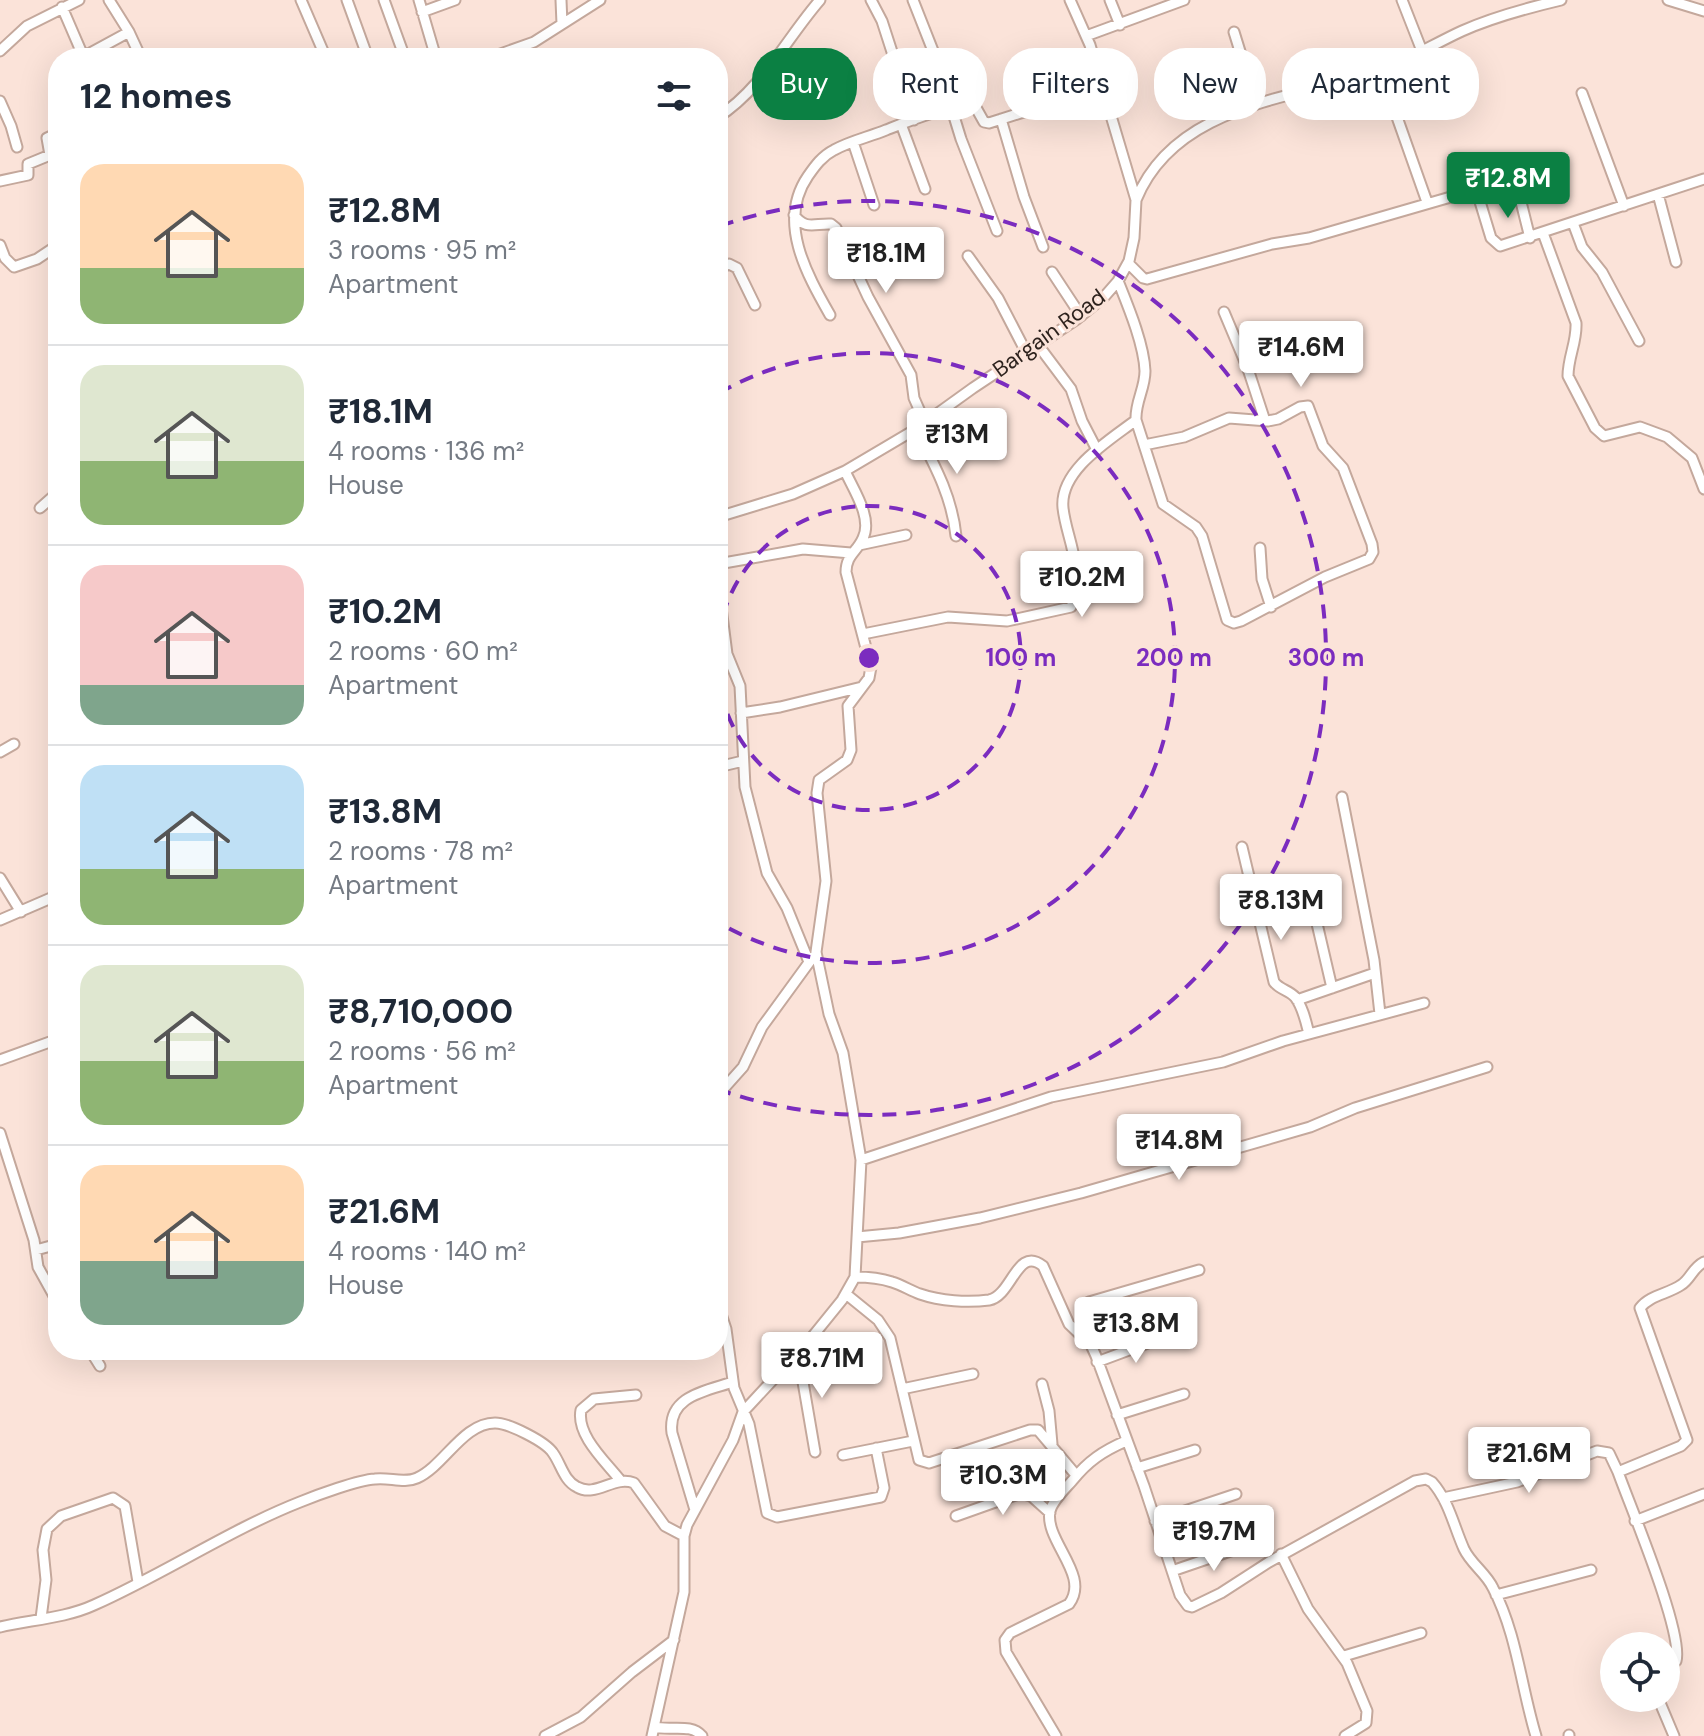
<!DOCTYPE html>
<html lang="en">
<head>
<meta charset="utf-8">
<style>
  :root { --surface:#fff; --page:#f6f6f7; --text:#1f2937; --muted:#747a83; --line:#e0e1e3; --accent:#0b8043 }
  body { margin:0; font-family:"DM Sans",sans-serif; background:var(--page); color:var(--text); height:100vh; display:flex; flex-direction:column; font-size:30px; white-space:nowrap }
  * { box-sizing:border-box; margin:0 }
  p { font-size:26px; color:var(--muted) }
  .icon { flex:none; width:44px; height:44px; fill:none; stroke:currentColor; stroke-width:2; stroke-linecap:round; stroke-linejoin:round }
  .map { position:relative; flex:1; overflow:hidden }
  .details { position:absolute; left:48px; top:48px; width:680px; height:1312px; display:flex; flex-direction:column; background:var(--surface); border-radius:32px; box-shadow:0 8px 32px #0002 }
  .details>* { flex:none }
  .top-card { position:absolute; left:752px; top:48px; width:760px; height:72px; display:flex; gap:16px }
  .fabs { position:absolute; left:1600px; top:1632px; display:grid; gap:16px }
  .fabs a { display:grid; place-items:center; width:80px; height:80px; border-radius:50%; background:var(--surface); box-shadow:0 8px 32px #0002; font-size:40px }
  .price { position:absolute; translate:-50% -68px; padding:0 18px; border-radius:8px; background:#fff; color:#222; font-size:26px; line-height:52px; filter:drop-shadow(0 2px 4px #0008) }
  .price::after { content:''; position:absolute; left:50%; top:48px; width:24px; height:18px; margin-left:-12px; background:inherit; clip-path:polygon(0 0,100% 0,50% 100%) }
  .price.on { background:var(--accent); color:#fff }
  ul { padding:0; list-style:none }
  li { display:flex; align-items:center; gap:24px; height:200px; padding:0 32px }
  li+li { border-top:2px solid var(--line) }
  li span { display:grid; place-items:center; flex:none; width:224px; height:160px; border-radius:24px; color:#555 }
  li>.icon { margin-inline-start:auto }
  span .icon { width:96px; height:96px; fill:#fffc; stroke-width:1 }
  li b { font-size:34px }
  h2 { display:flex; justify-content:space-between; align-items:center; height:96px; padding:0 32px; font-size:34px }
  .pill { padding:0 28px; border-radius:32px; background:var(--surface); box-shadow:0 8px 32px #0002; font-size:28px; line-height:72px }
  .pill.on { background:var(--accent); color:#fff }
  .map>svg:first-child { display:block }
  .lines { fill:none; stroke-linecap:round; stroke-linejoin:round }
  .minor-casing { stroke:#c4a89c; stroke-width:13 }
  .minor { stroke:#fff; stroke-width:9 }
  .ring { fill:none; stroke:#7b2cbf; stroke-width:4; stroke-dasharray:14 10 }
  .labels { text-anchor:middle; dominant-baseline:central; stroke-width:6; stroke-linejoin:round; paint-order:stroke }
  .street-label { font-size:22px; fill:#2e231e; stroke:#fbe3d9 }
  .centre { fill:#7b2cbf; stroke:#fbe3d9; stroke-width:4 }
  .ring-label { font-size:24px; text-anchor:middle; font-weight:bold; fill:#7b2cbf; stroke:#fbe3d9; stroke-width:6; stroke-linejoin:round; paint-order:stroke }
</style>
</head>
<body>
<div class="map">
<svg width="1704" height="1736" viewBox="0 0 1704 1736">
  <rect width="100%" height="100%" fill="#fbe3d9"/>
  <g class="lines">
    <defs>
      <path id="minor" d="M109,0l20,32 12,26
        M301,0l25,58
        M347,0l21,58
        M384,0l21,58
        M419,0l17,58
        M561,0l1,24
        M871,0l11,21 32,99
        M913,0l24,61 24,78 36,92
        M1110,0l10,25
        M1402,0l20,51
        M1668,0l36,11
        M62,7l22,51
        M422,12l33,-12
        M1234,32l22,71
        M1086,36l98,-36
        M0,51l27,-25 52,-26
        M83,57l46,-25
        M489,58l45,-16 66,-42
        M1380,69l47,133
        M1582,93l42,113
        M0,101l11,25 6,21
        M718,117c44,-28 68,-78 102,-117
        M1001,119l23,78 19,50
        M901,124l24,65
        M853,142l21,63
        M0,181l28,-6v-11l22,-9 -3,-17 11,-5
        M1519,194l11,44
        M1658,194l18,68
        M1136,200c41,-101 169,-101 255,-134 24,-10 47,-24 71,-35 31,-14 65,-23 99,-31
        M794,215c12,16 21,8 37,9l5,4 32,69 43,78 3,23 11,25
        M1573,223l9,24 20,25 37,69
        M1543,233l33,90c1,19 -8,34 -8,53l27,52 9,8 36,-9 27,10 25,21 12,31
        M0,245l5,13 9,9 23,-8 21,-14
        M968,256l30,42 28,54
        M1128,263l15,15 4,1 125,-35 37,-6 159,-46 10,3 13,43 9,8 204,-67
        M718,269l11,-5 8,4 18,37
        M1052,272l29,44
        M1118,281c10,25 26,63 27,90 0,18 -10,31 -9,49l27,84 33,23 6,9 25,84 7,3 7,-2 84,-44 44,-18 4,-7 -1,-8 -29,-76 -20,-22 -15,-40 -8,1 -22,12 -10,2 -39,-3 -45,19 -40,8
        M1224,312l24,57 17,52
        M830,315c-24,-42 -53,-94 -22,-139 7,-10 14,-20 26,-26 16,-9 35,-13 52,-20 23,-9 64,-26 89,-24l9,16 5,1 66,-21 49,-8
        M1038,345l33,44 11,32 15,29
        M916,429c18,35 36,67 40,107
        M40,508l18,-16
        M718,517l75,-23 52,-23 71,-42 57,-41 104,-69 27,-22 14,-16 11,-20 5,-23 2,-38 -46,-155 -20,-45
        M859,545l47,-10
        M1260,548l2,31 9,28
        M718,564l85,-15 48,4
        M718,584l9,70 13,32 5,101 22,86 20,35 22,54
        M863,634l85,-17 59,4 64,-14c6,-12 5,-30 4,-43 -2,-19 -10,-37 -12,-56 -4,-38 47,-68 73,-88
        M741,713l39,-6 82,-20
        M0,752l14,-8
        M718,767l25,-6
        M1342,797l32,163 6,54
        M1242,847l32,135c6,8 15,8 21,15 8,10 11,25 14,37
        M0,878l21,34
        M1315,915l17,73
        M0,920l58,-25
        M1297,1000l78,-27
        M0,1060l58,-21
        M718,1095l25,-28 19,-40 51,-70
        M0,1133l34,107 4,27 20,36
        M861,1160l190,-63 172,-35 60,-21 141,-38
        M857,1237l42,-4 81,-15 101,-25 229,-66 45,-19 132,-41
        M36,1250l22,-6
        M855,1277c12,0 25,1 37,5 10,3 19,9 28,12 20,7 48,9 69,6 23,-4 28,-55 54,-34l26,58 22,21 5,11 48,130 36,109 8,11 4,1 29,-14 48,-31 146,-81 11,-2 6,3c17,19 22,45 32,67 7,15 22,24 29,39 24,46 28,99 43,148
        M846,1294l32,26 12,18 29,122 10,3 101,-33h8l38,45
        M718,1305l8,24 8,59 15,36 18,89 10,4 104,-20 3,-9 -8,-40
        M1090,1341l-7,-30 6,-9 110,-32
        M90,1350l10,16
        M798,1353l17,99
        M1097,1362l67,-25
        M1042,1384l7,27 3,33
        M902,1389l71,-15
        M1117,1415l67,-21
        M843,1455l70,-14
        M1137,1468l58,-18
        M620,1480c-15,-19 -44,-45 -39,-70l13,-11 42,-4
        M1443,1498l74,-16 80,-31 12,2 9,19
        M695,1510l-23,-77c-5,-37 34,-42 61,-51
        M956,1516l65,-23 10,3 19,17
        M1155,1521l81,-27
        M1635,1521l69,-27
        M1281,1554l27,55 39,54 20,48 -1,12 -21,13
        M1172,1571l73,-25
        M1496,1595l95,-25
        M41,1618l5,-38 -3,-30 4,-21 14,-13 52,-18 12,8 13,76
        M0,1627c30,-7 66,-9 94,-22 70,-31 135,-75 206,-103 17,-7 58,-22 75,-23 14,-2 29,5 42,-1 27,-12 46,-55 78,-55 14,0 51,19 58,30 8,11 11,28 24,34 19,11 37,-12 57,-4l31,43 19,10
        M1344,1656l77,-23
        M1666,1668l10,-7c8,-28 -46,-155 -58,-189l63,-26 6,-6 -47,-132c10,-13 28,-14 41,-23 10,-6 11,-17 23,-23
        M1658,1698l16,38
        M654,1727c17,4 37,-4 48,9
        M1569,1735v1
        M545,1736l36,-19 51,-45 42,-32
        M652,1736l32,-144v-56l3,-11 46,-85 10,-28 65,-70 34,-42 13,-23 6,-117 -18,-107 -14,-39 -13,-62 10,-71 -9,-88 2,-13 28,-20 4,-10 -3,-44 21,-28 2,-11 -25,-95c0,-17 11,-20 17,-34 10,-20 -10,-49 -18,-67
        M1056,1736l-50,-84 -1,-12 5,-7 59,-29c22,-29 -25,-63 -19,-93 3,-11 15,-22 22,-30 16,-20 31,-30 54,-40"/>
    </defs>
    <use href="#minor" class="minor-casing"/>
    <use href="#minor" class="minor"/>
  </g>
  <g class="ring">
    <path d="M718 639A152 152 0 1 1 718 677"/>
    <path d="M719 393A305 305 0 1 1 719 923"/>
    <path d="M720 226A457 457 0 1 1 720 1090"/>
  </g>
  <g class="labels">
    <g class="street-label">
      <text transform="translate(1049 333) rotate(-36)">Bargain Road</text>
    </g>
  </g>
  <circle cx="869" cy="658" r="12" class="centre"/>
  <g class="ring-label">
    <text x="1021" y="666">100 m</text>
    <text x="1174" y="666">200 m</text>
    <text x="1326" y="666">300 m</text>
  </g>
</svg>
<div class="fabs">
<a><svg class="icon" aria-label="locate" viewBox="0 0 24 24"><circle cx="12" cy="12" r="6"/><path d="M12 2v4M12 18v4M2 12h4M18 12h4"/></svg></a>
</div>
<b class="price on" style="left:1508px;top:220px">₹12.8M</b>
<b class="price" style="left:886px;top:295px">₹18.1M</b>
<b class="price" style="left:1301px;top:389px">₹14.6M</b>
<b class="price" style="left:957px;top:476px">₹13M</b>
<b class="price" style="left:1082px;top:619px">₹10.2M</b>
<b class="price" style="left:1281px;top:942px">₹8.13M</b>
<b class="price" style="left:1179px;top:1182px">₹14.8M</b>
<b class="price" style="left:1136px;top:1365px">₹13.8M</b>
<b class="price" style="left:822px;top:1400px">₹8.71M</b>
<b class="price" style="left:1529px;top:1495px">₹21.6M</b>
<b class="price" style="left:1003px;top:1517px">₹10.3M</b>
<b class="price" style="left:1214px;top:1573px">₹19.7M</b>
<div class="top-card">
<a class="pill on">Buy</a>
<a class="pill">Rent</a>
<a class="pill">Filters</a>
<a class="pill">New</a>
<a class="pill">Apartment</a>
</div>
<section class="details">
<h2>12 homes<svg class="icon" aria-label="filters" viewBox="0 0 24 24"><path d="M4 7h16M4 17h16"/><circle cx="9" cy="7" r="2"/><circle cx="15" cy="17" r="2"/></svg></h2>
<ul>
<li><span style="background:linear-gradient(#ffd9b3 65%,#8fb573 0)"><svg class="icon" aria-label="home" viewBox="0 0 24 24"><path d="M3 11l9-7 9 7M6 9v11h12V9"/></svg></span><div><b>₹12.8M</b><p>3 rooms · 95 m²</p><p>Apartment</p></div></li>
<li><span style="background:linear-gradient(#dfe7d0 60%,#8fb573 0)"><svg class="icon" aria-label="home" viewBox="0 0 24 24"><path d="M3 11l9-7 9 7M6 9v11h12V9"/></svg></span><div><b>₹18.1M</b><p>4 rooms · 136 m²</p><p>House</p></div></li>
<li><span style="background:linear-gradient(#f6c9c9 75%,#7fa58c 0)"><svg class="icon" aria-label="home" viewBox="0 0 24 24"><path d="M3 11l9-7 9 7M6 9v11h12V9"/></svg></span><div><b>₹10.2M</b><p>2 rooms · 60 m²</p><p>Apartment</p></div></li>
<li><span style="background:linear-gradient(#bfe0f5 65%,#8fb573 0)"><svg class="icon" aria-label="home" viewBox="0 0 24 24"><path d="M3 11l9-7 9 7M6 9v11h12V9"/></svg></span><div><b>₹13.8M</b><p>2 rooms · 78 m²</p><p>Apartment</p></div></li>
<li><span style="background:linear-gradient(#dfe7d0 60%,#8fb573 0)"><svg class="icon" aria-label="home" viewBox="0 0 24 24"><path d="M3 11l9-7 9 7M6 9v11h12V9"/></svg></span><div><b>₹8,710,000</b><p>2 rooms · 56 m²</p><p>Apartment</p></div></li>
<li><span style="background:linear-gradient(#ffd9b3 60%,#7fa58c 0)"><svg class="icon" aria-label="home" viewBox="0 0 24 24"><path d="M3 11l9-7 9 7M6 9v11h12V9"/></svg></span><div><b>₹21.6M</b><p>4 rooms · 140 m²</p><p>House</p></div></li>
</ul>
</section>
</div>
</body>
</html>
